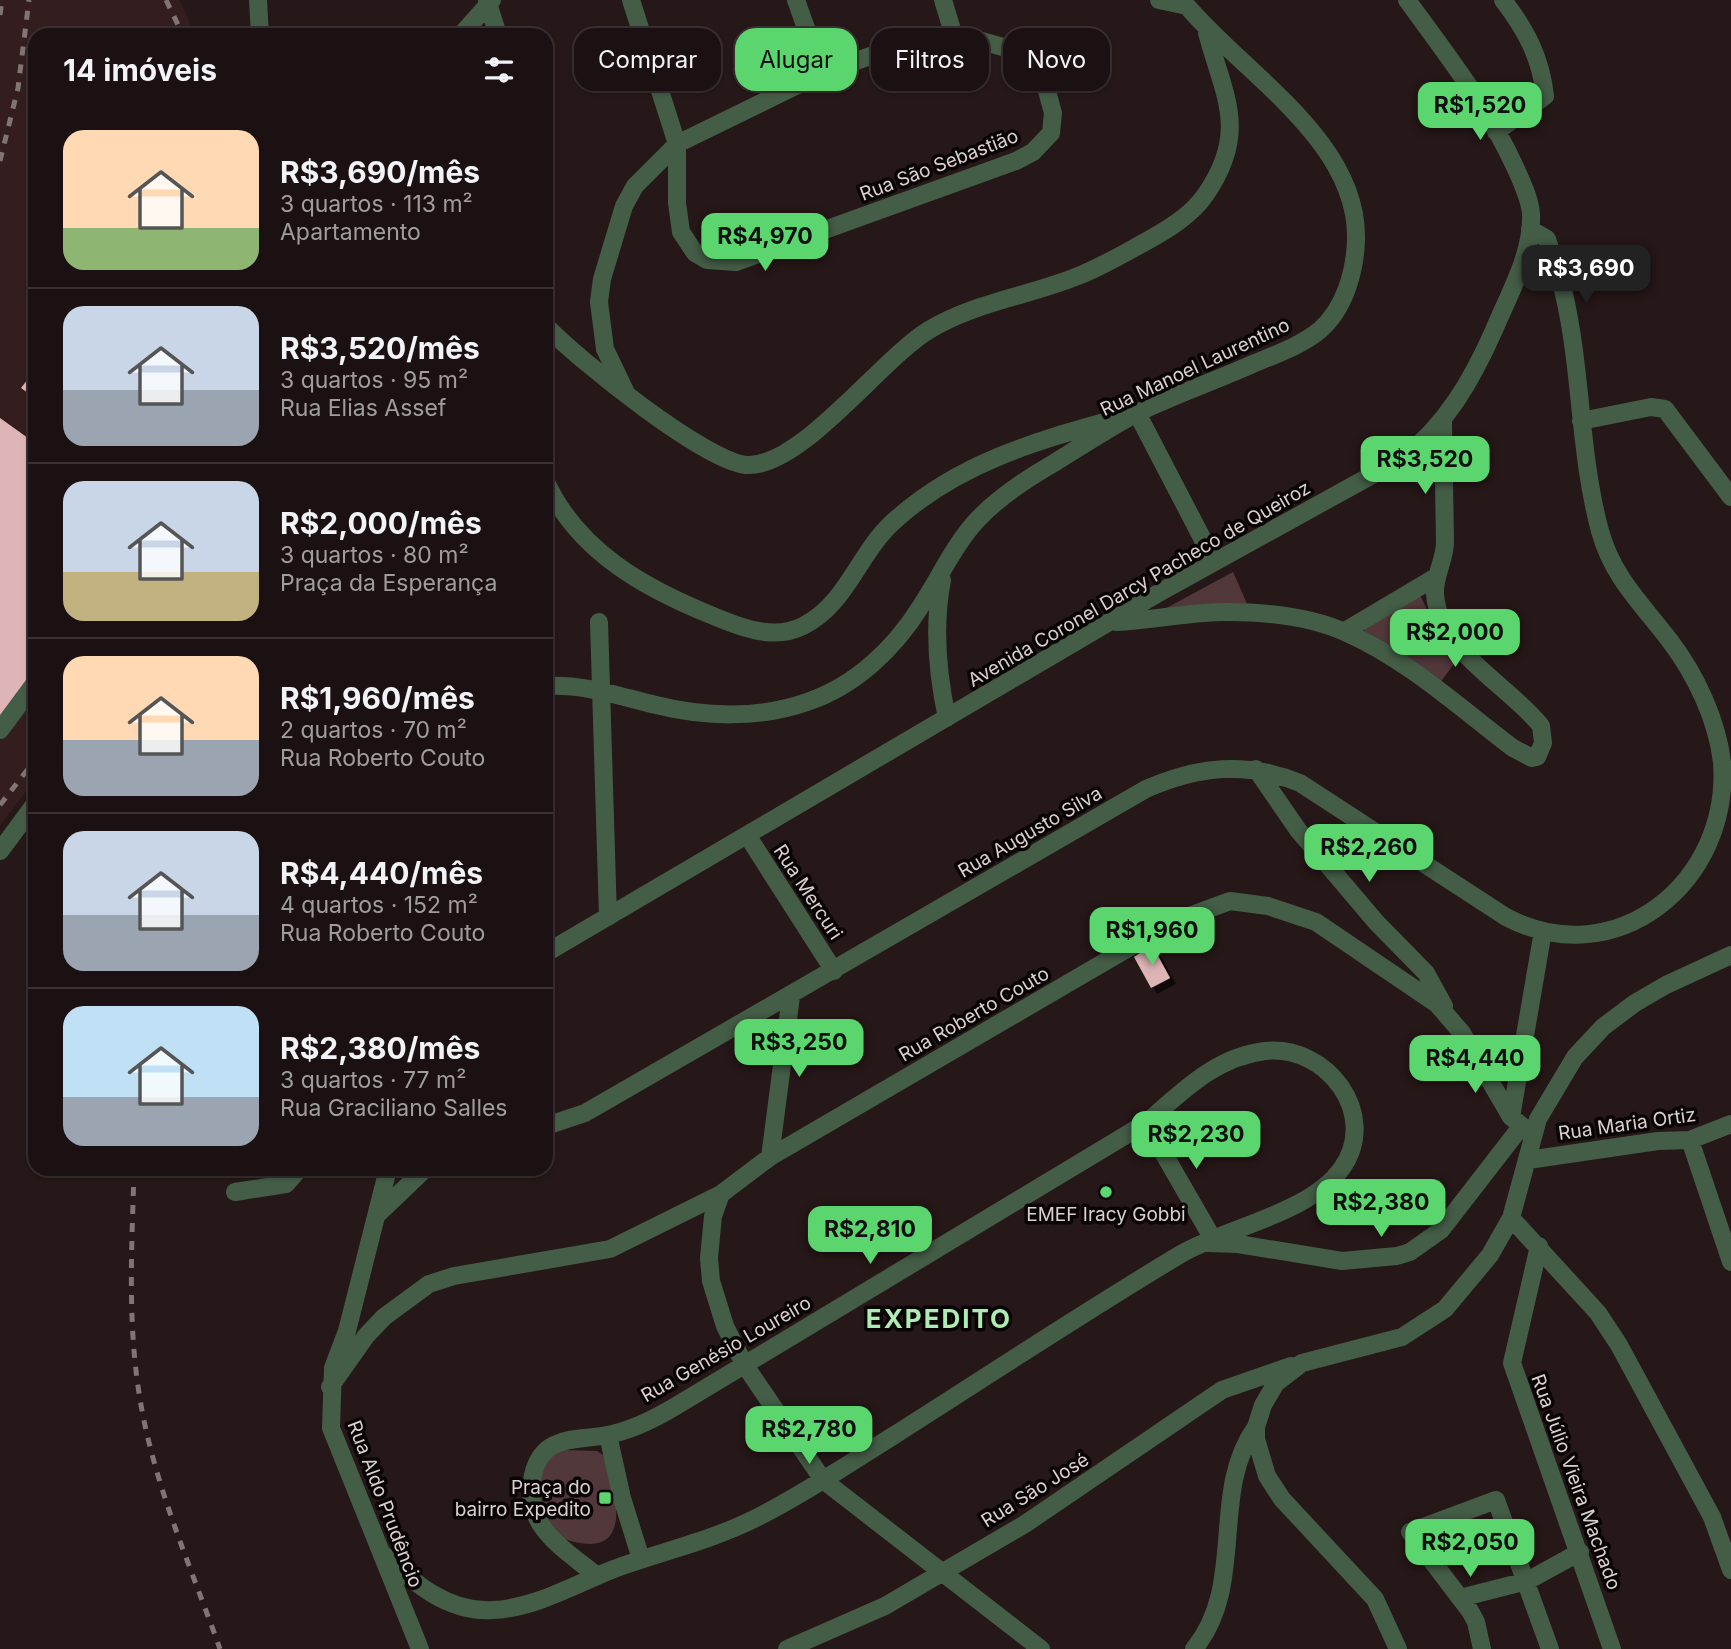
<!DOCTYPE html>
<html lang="pt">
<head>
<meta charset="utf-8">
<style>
  :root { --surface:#1c1112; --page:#251a1b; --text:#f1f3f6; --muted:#a09d9f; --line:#3a3132; --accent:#5bd56e }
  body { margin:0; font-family:Inter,sans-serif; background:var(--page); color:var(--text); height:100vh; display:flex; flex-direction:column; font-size:26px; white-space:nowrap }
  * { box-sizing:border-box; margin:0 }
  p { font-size:23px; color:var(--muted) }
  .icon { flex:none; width:38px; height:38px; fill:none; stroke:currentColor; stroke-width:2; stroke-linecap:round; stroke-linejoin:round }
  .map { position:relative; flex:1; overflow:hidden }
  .drawer { position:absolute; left:28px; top:28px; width:525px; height:1148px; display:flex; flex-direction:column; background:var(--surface); border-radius:21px; box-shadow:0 2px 5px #0004,0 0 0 2px var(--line) }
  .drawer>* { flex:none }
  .hud { position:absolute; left:574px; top:28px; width:665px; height:63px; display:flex; gap:14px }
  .price { position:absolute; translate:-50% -60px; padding:0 16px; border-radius:14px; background:var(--accent); color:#111; font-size:23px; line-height:46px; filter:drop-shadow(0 2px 4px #0008) }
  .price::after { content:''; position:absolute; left:50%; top:42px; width:21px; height:16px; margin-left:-10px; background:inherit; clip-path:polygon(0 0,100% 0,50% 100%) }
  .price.selected { background:#222; color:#fff }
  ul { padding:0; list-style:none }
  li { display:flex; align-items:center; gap:21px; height:175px; padding:0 35px }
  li+li { border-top:2px solid var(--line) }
  li span { display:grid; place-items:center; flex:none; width:196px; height:140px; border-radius:21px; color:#555 }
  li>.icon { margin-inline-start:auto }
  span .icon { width:84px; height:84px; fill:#fffc; stroke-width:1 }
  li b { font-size:30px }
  h2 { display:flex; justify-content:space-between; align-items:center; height:84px; padding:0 35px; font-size:30px }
  .chip { padding:0 24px; border-radius:21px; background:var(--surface); box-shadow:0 2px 5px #0004,0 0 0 2px var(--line); font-size:24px; line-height:63px }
  .chip.selected { background:var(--accent); color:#111 }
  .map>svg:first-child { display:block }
  .built { fill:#331d1f }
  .green { fill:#52383a }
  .building { fill:#deb5b6; filter:url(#shadow) }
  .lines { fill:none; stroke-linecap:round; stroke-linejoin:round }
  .minor { stroke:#445d46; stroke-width:18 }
  .rail { stroke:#817475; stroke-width:5; stroke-dasharray:9 9; stroke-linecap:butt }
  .poi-dot { fill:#5bd56e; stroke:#0a0505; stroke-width:2.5 }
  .labels { text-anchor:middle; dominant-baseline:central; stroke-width:7; stroke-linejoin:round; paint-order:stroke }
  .street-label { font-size:19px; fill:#dbd0d0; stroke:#0a0505 }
  .poi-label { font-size:19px; fill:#dbd0d0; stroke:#0a0505 }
  .district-label { font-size:26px; font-weight:bold; letter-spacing:2px; fill:#aeecb3; stroke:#0a0505 }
</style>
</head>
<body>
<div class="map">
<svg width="1731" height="1649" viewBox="0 0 1731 1649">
  <defs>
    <filter id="shadow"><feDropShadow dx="6" dy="6" stdDeviation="0" flood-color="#0009"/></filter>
  </defs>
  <rect width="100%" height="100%" fill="#261718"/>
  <path class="built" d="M0,0h180l15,35h-160v745l-35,45z"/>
  <path class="green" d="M1233,572l16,36 -90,4z
    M1419,593l19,39 21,25 -19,26 -75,-49 -1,-5z
    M564,1450l33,1 9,6c7,27 29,96 -26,86 -12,-2 -25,-6 -33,-16 -8,-10 -10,-34 -13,-47l19,-26z"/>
  <path class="building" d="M35,370v28l-14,-10z
    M0,418l35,25v232l-35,48z
    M1152,945l18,33 -19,10 -17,-31z"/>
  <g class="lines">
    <path class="minor" d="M258,0l2,35
      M487,0l11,35
      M796,0l26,73
      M943,0l10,33
      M1159,0l28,6
      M461,35l31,-35
      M1496,132l49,-36c-4,-38 -19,-66 -42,-96
      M546,326c30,32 164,140 203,139 54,0 132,-106 180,-135 46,-28 100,-34 149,-54 23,-9 45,-22 67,-34 22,-12 47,-27 61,-48 43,-63 18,-98 1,-161
      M627,395l-22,-46 -6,-47 3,-23 22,-73 11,-20 42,-42 145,-71 105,-37 26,-3 57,16 16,9 18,22 9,33 -2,20 -18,19 -17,9 -280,101 -29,-2 -12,-7 -14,-21 -4,-29v-59l-46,-144
      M1581,421l70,-14 14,2 66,88
      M546,482c32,69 98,106 165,133 28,12 63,26 92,11 44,-22 55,-72 90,-104 70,-64 155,-84 244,-109l77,148
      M942,580c-9,47 -5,92 5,138
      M599,622l9,295
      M1116,622c37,-2 74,-10 111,-10 38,0 85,5 120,21 61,27 113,75 166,115l19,10 5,-1 6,-14 -2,-17c-32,-41 -102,-74 -106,-132 -1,-18 10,-34 10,-52l-2,-120
      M1345,631l91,-54
      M546,686c40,-2 72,10 110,19 48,12 103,14 151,-3 48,-16 87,-53 114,-96 19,-29 34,-63 58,-88 21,-22 49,-40 75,-55 28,-17 56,-36 85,-51 38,-18 78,-32 116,-49 22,-9 47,-18 65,-33 25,-22 35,-59 36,-90 3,-101 -117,-169 -174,-240
      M0,730l35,-47
      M1256,769l42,61 78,92 50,51 18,33
      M747,835l87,136
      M0,851l35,-47
      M546,953l616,-362 241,-133c43,-33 69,-78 91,-128 14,-34 39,-77 37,-116 -1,-15 -9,-31 -15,-45 -28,-62 -69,-114 -109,-169
      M1511,1117l32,-186
      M1146,1123l67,116
      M546,1126l39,-13 561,-324c53,-23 100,-28 154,-6l206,134c110,58 225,-35 216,-155 -5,-42 -26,-87 -52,-121 -28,-37 -57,-63 -70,-110 -21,-78 -18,-159 -36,-237 -4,-19 -11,-37 -17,-55l-17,-10
      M1690,1140l41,122
      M770,1157l21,-161
      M1528,1160l130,-19 32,-1 41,-16
      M388,1169l-41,162 -14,37 -2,60 89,221
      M235,1192l51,-8 13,-15
      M721,1194l-8,22 -4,42 2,23 14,45 19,38 79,116 218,169
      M378,1214l47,-45
      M1511,1218l87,95 21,32 93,172 19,53
      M1209,1243l29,1 104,17 55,-5 13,-4 31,-22 79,-102
      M1539,1246l-27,117 100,286
      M330,1387l36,-51 18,-19 45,-33 25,-8 156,-27 111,-55 49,-37 403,-235 57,-21 38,5 48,16 121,82 25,29 49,84 22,18
      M608,1435l14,63 19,61
      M383,1554c31,29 65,59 110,56 43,-2 82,-26 121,-41 46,-17 96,-28 140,-50 48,-24 94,-55 139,-83 96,-61 191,-124 288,-182 47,-27 130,-41 161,-86 38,-54 -16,-124 -77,-117 -50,6 -83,41 -119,72l-470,283c-20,12 -46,25 -69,29 -18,4 -37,2 -53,10 -12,6 -18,17 -21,30 -12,50 30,73 64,101
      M1460,1598l67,-17 53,-29
      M787,1649l98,-43 140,-82 197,-134 69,-24
      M1194,1649c53,-64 15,-157 62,-222
      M1398,1649l-23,-50 -93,-100 -15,-23 -11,-37v-12l7,-22 13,-22 26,-20 100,-26 43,-28 45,-54 21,-37 27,-99 37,-62 28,-30 32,-24 31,-18 65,-30
      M1482,1649l-6,-27 -6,-11 -60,-79 86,-32 54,149"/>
    <path class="rail" d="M166,0l17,35
      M0,15l2,-15
      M0,161l18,-73 11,-88
      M0,805l35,-45
      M134,1169c-2,77 -7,153 6,230 14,86 51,168 80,250"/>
  </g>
  <g class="poi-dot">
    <circle cx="1106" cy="1192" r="7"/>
    <rect x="598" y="1491" width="14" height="14" rx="3.5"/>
  </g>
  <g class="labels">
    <g class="street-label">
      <text transform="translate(939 165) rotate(-21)">Rua São Sebastião</text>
      <text transform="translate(1195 367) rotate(-25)">Rua Manoel Laurentino</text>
      <text transform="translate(1139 584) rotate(-30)">Avenida Coronel Darcy Pacheco de Queiroz</text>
      <text transform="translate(1030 832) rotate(-30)">Rua Augusto Silva</text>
      <text transform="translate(808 892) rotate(57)">Rua Mercuri</text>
      <text transform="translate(974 1014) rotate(-30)">Rua Roberto Couto</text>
      <text transform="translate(1627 1124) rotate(-8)">Rua Maria Ortiz</text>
      <text transform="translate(726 1349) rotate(-30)">Rua Genésio Loureiro</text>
      <text transform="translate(1576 1482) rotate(70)">Rua Júlio Vieira Machado</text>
      <text transform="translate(1035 1490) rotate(-32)">Rua São José</text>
      <text transform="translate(385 1504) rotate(69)">Rua Aldo Prudêncio</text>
    </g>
    <g class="poi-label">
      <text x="1106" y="1214">EMEF Iracy Gobbi</text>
      <text x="591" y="1487" text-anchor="end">Praça do<tspan x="591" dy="22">bairro Expedito</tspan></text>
    </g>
    <g class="district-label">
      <text x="939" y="1318">EXPEDITO</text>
    </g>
  </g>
</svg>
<b class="price" style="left:1480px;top:142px">R$1,520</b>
<b class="price" style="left:765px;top:273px">R$4,970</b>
<b class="price selected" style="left:1586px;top:305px">R$3,690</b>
<b class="price" style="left:1425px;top:496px">R$3,520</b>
<b class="price" style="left:1455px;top:669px">R$2,000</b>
<b class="price" style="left:1369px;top:884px">R$2,260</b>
<b class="price" style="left:1152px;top:967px">R$1,960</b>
<b class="price" style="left:799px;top:1079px">R$3,250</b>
<b class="price" style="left:1475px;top:1095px">R$4,440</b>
<b class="price" style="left:1196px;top:1171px">R$2,230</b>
<b class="price" style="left:1381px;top:1239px">R$2,380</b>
<b class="price" style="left:870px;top:1266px">R$2,810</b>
<b class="price" style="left:809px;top:1466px">R$2,780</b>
<b class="price" style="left:1470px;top:1579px">R$2,050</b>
<div class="hud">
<a class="chip">Comprar</a>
<a class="chip selected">Alugar</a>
<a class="chip">Filtros</a>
<a class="chip">Novo</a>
</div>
<section class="drawer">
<h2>14 imóveis<svg class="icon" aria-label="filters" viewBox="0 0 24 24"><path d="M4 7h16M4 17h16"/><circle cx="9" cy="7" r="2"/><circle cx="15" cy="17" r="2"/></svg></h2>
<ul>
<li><span style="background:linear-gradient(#ffd9b3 70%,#8fb573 0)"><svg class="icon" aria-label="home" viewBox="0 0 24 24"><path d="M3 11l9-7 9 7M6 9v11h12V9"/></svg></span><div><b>R$3,690/mês</b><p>3 quartos · 113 m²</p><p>Apartamento</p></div></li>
<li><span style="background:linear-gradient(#c9d6e8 60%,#9aa5b1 0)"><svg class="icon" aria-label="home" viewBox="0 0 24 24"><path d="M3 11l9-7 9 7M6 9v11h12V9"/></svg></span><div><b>R$3,520/mês</b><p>3 quartos · 95 m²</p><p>Rua Elias Assef</p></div></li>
<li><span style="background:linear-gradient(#c9d6e8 65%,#c2b280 0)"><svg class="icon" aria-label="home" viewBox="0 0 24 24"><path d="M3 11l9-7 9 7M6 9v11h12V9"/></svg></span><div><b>R$2,000/mês</b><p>3 quartos · 80 m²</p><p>Praça da Esperança</p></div></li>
<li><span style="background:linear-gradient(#ffd9b3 60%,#9aa5b1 0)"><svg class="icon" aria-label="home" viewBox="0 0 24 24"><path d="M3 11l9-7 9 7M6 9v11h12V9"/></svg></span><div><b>R$1,960/mês</b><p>2 quartos · 70 m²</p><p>Rua Roberto Couto</p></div></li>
<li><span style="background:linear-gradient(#c9d6e8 60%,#9aa5b1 0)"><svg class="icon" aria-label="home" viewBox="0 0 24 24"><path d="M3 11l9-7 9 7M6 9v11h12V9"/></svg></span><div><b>R$4,440/mês</b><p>4 quartos · 152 m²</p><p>Rua Roberto Couto</p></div></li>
<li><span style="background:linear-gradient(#bfe0f5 65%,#9aa5b1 0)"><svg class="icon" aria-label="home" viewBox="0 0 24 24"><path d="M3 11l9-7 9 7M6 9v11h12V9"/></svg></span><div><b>R$2,380/mês</b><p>3 quartos · 77 m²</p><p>Rua Graciliano Salles</p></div></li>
</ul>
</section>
</div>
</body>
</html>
